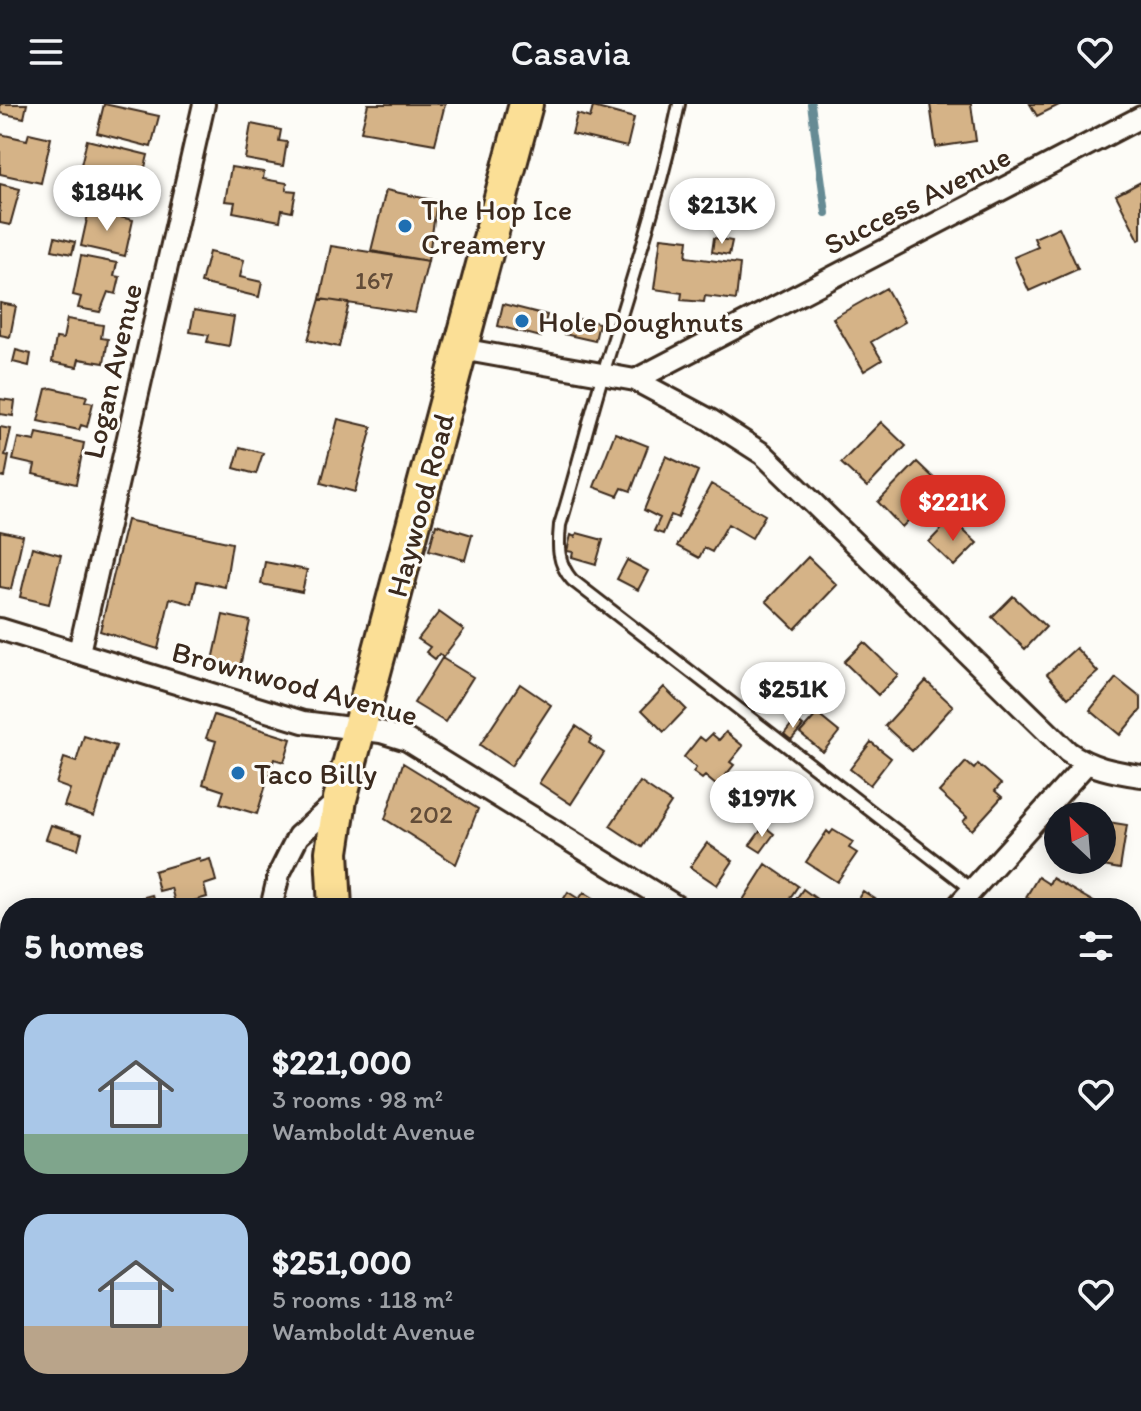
<!DOCTYPE html>
<html lang="en">
<head>
<meta charset="utf-8">
<style>
  :root { --surface:#171b24; --page:#20242c; --text:#f1f3f6; --muted:#9ea1a6; --accent:#d93025 }
  body { margin:0; font-family:Itim,sans-serif; background:var(--page); color:var(--text); height:100vh; display:flex; flex-direction:column; font-size:30px; white-space:nowrap }
  * { box-sizing:border-box; margin:0 }
  p { font-size:26px; color:var(--muted) }
  .icon { flex:none; width:44px; height:44px; fill:none; stroke:currentColor; stroke-width:2; stroke-linecap:round; stroke-linejoin:round }
  .map { position:relative; flex:1; overflow:hidden }
  .side { position:absolute; left:0px; top:794px; width:1142px; height:514px; display:flex; flex-direction:column; background:var(--surface); border-radius:32px 32px 0 0; box-shadow:0 4px 20px #0003 }
  .side>* { flex:none }
  .needle { width:52px; rotate:334deg }
  .buttons { position:absolute; left:1044px; top:698px; display:grid; gap:16px }
  .buttons a { display:grid; place-items:center; width:72px; height:72px; border-radius:50%; background:var(--surface); box-shadow:0 4px 20px #0003; font-size:40px }
  .price { position:absolute; translate:-50% -68px; padding:0 18px; border-radius:28px; background:#fff; color:#222; font-size:26px; line-height:52px; filter:drop-shadow(0 2px 4px #0008) }
  .price::after { content:''; position:absolute; left:50%; top:48px; width:24px; height:18px; margin-left:-12px; background:inherit; clip-path:polygon(0 0,100% 0,50% 100%) }
  .price.active { background:var(--accent); color:#fff }
  ul { padding:0; list-style:none }
  li { display:flex; align-items:center; gap:24px; height:200px; padding:0 24px }
  li span { display:grid; place-items:center; flex:none; width:224px; height:160px; border-radius:24px; color:#555 }
  li>.icon { margin-inline-start:auto }
  span .icon { width:96px; height:96px; fill:#fffc; stroke-width:1 }
  li b { font-size:34px }
  h2 { display:flex; justify-content:space-between; align-items:center; height:96px; padding:0 24px; font-size:34px }
  header { display:flex; justify-content:space-between; align-items:center; height:104px; padding:0 24px; background:var(--surface); font-size:36px; font-weight:600 }
  .map>svg:first-child { display:block }
  .lines { fill:none; stroke-linecap:round; stroke-linejoin:round }
  .stream { stroke:#668b94; stroke-width:8 }
  .building { fill:#d5b387; stroke:#3b2a1e; stroke-width:2 }
  .lane-casing { stroke:#3b2a1e; stroke-width:16 }
  .street-casing { stroke:#3b2a1e; stroke-width:26 }
  .primary-casing { stroke:#3b2a1e; stroke-width:38 }
  .lane { stroke:#fdfcf7; stroke-width:10 }
  .street { stroke:#fdfcf7; stroke-width:20 }
  .primary { stroke:#fbdf96; stroke-width:32 }
  .poi-dot { fill:#1f6fb2; stroke:#fdfcf7; stroke-width:3 }
  .labels { text-anchor:middle; dominant-baseline:central; stroke-width:6; stroke-linejoin:round; paint-order:stroke }
  .number-label { font-size:26px; fill:#624c38 }
  .street-label { font-size:30px; fill:#3b2a1e; stroke:#fdfcf7 }
  .poi-label { font-size:30px; fill:#3b2a1e; stroke:#fdfcf7; text-anchor:start }
</style>
</head>
<body>
<header><svg class="icon" aria-label="menu" viewBox="0 0 24 24"><path d="M4 6h16M4 12h16M4 18h16"/></svg>Casavia<svg class="icon" aria-label="heart" viewBox="0 0 24 24"><path d="M12 20l-8-8c-3-5 5-10 8-4 3-6 11-1 8 4z"/></svg></header>
<div class="map">
<svg width="1141" height="1307" viewBox="0 0 1141 1307">
  <rect width="100%" height="100%" fill="#fdfcf7"/>
  <filter id="ink" filterUnits="userSpaceOnUse"><feTurbulence type="fractalNoise" baseFrequency=".0125" numOctaves="2"/><feDisplacementMap in="SourceGraphic" scale="16" xChannelSelector="R" yChannelSelector="G"/><feConvolveMatrix kernelMatrix="1 2 1 2 8 2 1 2 1" color-interpolation-filters="sRGB"/></filter>
  <g filter="url(#ink)">
    <g class="lines">
      <path class="stream" d="M811,0l15,109"/>
    </g>
    <path class="building" d="M0,0h27l-3,14 -24,-5z
      M104,0l55,12 -8,31 -54,-14z
      M368,0h77l-10,40 -74,-13z
      M930,0h41l5,37 -40,6z
      M1030,0h31l-24,12z
      M593,3l41,11 -7,29 -55,-13 5,-20 13,4z
      M251,20l30,6 -2,11 8,1 -4,24 -38,-7z
      M29,29l22,5 -10,45 -41,-9v-40l27,6z
      M87,36l61,15 -9,37 -61,-15z
      M231,63l33,5 -1,7 24,4 -1,7 10,1 -4,21 -10,-2 -2,11 -47,-9 2,-10 -10,-1z
      M1141,78v57l-2,1 -23,-45z
      M0,80l20,5 -10,36 -10,-2z
      M386,86l51,11 -9,60 -57,-10z
      M89,106l44,10 -8,36 -44,-10z
      M1059,123l19,42 -49,22 -15,-34 24,-10 -4,-9z
      M55,133l20,5 -3,12 -20,-4z
      M661,133l27,3 -2,17 54,7 -4,36 -31,-4 -1,6 -23,-2 1,-7 -28,-4z
      M714,134l18,3 -3,14 -17,-3z
      M331,142l97,15 -13,52 -95,-14z
      M209,148l35,8 -4,17 22,5 -3,15 -58,-14z
      M81,152l36,7 -3,13 6,1 -4,17 -8,-2 -8,20 -22,-4 3,-11 -8,-2z
      M886,184l19,34 -34,20 11,18 -18,11 -31,-53z
      M320,195l29,4 -10,44 -31,-7z
      M0,199l16,3 -6,31 -10,-2z
      M503,200l44,11 -6,22 -43,-11z
      M194,206l40,7 -5,29 -22,-4 2,-7 -19,-3z
      M573,214l26,5 -4,18 -31,-7 3,-12 5,1z
      M67,215l36,6 -2,13 7,1 -4,24 -25,-4 -2,8 -25,-5 4,-24 7,1z
      M16,246l15,4 -2,12 -16,-4z
      M52,284l35,8 -2,5 8,2 -6,24 -6,-2 -2,5 -41,-9 8,-32z
      M0,295l15,2 -2,15 -13,-2z
      M338,315l34,8 -17,65 -34,-9z
      M881,318l25,24 -39,41 -26,-24z
      M0,323l11,2 -6,26 4,1 -4,21 -5,-1z
      M37,329l47,10 -8,41 -43,-10 2,-9 -22,-5 5,-22 17,3z
      M615,329l33,13 -17,45 -9,-3 -4,8 -24,-9z
      M240,343l23,6 -7,21 -22,-6z
      M666,352l32,15 -20,47 -7,-3 -8,19 -9,-3 6,-13 -16,-8z
      M917,358l25,24 -40,41 -24,-25z
      M711,380l54,31 -13,23 -24,-14 -16,28 -8,-4 -5,10 -22,-12z
      M947,384l16,17 -14,14 -17,-16z
      M951,415l26,24 -23,23 -25,-24z
      M127,416l105,23 -7,44 -28,-6 -5,23 -22,-6 -12,51 -58,-18z
      M436,420l36,11 -7,25 -36,-10z
      M0,427l23,5 -12,53 -11,-2z
      M577,429l26,7 -7,24 -24,-7 1,-5 -6,-1 4,-16 4,2z
      M32,443l29,8 -12,49 -29,-7z
      M808,453l29,28 -42,44 -29,-28z
      M627,456l21,11 -10,19 -21,-11z
      M265,458l42,8 -5,22 -41,-8z
      M1013,492l33,31 -21,22 -33,-32z
      M439,508l25,18 -21,27 -4,-3 -4,5 -9,-7 4,-5 -12,-8z
      M223,511l27,6 -11,50 -27,-6z
      M864,538l34,33 -20,20 -34,-33z
      M1076,544l22,24 -30,26 -21,-24z
      M442,554l31,19 -28,45 -31,-19z
      M1116,574l25,20v12l-21,25 -30,-25z
      M926,577l27,25 -41,45 -27,-25z
      M520,580l31,21 -40,61 -31,-21z
      M664,583l22,22 -22,23 -22,-22z
      M817,610l22,18 -16,20 -23,-19z
      M214,611l77,24 -7,23 -10,-3 -17,55 -37,-11 4,-12 -21,-7 13,-43 -10,-3z
      M795,616l8,6 -12,14 -7,-6z
      M576,622l16,11 -3,6 15,10 -33,51 -32,-21z
      M726,628l17,14 -13,16 4,3 -17,21 -12,-10 -3,3 -9,-7 3,-4 -12,-11 16,-20 5,4 7,-7 7,6z
      M84,632l32,10 -22,70 -30,-10 6,-17 -14,-5 8,-26 12,4z
      M871,638l20,16 -21,27 -20,-16z
      M966,658l8,7 4,-5 23,20 -6,7 7,6 -30,33 -9,-8 4,-5 -28,-25z
      M403,659l75,46 -22,55 -71,-45z
      M640,678l31,21 -29,44 -32,-21z
      M1102,717l25,4 -7,44 -50,-9h32z
      M51,721l31,9 -4,15 -32,-10z
      M764,722l10,8 -13,18 -11,-7z
      M833,726l20,12 -4,6 8,5 -20,29 -31,-20 21,-31 3,3z
      M707,739l26,18 -16,24 -27,-18z
      M199,754l1,4 10,-3 6,22 -12,4 3,12 -31,9 -5,-18 -12,3 -5,-20z
      M766,760l32,22 -15,22h-45z
      M1038,773l11,7 3,-6 47,27 -2,3h-64l3,-5 -10,-6z
      M803,785l15,11 -6,8h-22z
      M863,787l26,17h-37z
      M568,788l11,7 5,-7 16,10 -4,6h-38z
      M152,791l4,13h-53z
      M10,868v30l-1,1 -9,-19v-8z
      M9,973l1,39 -10,4v-39z
      M1138,1155l3,1v40l-9,-5v-25z
      M10,1236v45l-3,1 -7,-12v-30z
      M414,1298h56l-22,9h-30z
      M671,1298h25l-7,3 3,6h-24l5,-2z"/>
    <g class="lines">
      <defs>
        <path id="lane" d="M679,0c-19,91 -48,178 -75,267 -16,51 -28,103 -44,154 -2,21 -3,38 12,55l401,310"/>
        <path id="street" d="M461,245l174,31 75,40 53,34 305,298c23,16 46,20 73,24
          M635,276l506,-263
          M0,525l303,93 78,10 26,8 272,168
          M79,548l125,-548
          M271,804l8,-34 19,-38 42,-37
          M956,804l130,-144
          M1132,1086l9,5
          M0,1131l10,25
          M0,1207l10,-4
          M69,1298l4,9"/>
        <path id="primary" d="M335,804l-3,-56 8,-53 186,-695
          M514,1298l3,9"/>
      </defs>
      <use href="#lane" class="lane-casing"/>
      <use href="#street" class="street-casing"/>
      <use href="#primary" class="primary-casing"/>
      <use href="#lane" class="lane"/>
      <use href="#street" class="street"/>
      <use href="#primary" class="primary"/>
    </g>
  </g>
  <g class="poi-dot">
    <circle cx="405" cy="122" r="8"/>
    <circle cx="522" cy="217" r="8"/>
    <circle cx="238" cy="669" r="8"/>
  </g>
  <g class="labels">
    <g class="number-label">
      <text x="374" y="176">167</text>
      <text x="431" y="710">202</text>
    </g>
    <g class="street-label">
      <text transform="translate(917 96) rotate(-27)">Success Avenue</text>
      <text transform="translate(112 267) rotate(-77)">Logan Avenue</text>
      <text transform="translate(420 401) rotate(-75)">Haywood Road</text>
      <text transform="translate(295 579) rotate(15)">Brownwood Avenue</text>
    </g>
    <g class="poi-label">
      <text x="421" y="105">The Hop Ice<tspan x="421" dy="34">Creamery</tspan></text>
      <text x="538" y="217">Hole Doughnuts</text>
      <text x="254" y="669">Taco Billy</text>
    </g>
  </g>
</svg>
<div class="buttons">
<a><svg class="needle" viewBox="-14 -14 28 28"><path d="M0-13l5 13h-10z" fill="#e53935"/><path d="M0 13l5-13h-10z" fill="#9ea1a6"/></svg></a>
</div>
<b class="price" style="left:107px;top:129px">$184K</b>
<b class="price" style="left:722px;top:142px">$213K</b>
<b class="price active" style="left:953px;top:439px">$221K</b>
<b class="price" style="left:793px;top:626px">$251K</b>
<b class="price" style="left:762px;top:735px">$197K</b>
<section class="side">
<h2>5 homes<svg class="icon" aria-label="filters" viewBox="0 0 24 24"><path d="M4 7h16M4 17h16"/><circle cx="9" cy="7" r="2"/><circle cx="15" cy="17" r="2"/></svg></h2>
<ul>
<li><span style="background:linear-gradient(#a9c7e8 75%,#7fa58c 0)"><svg class="icon" aria-label="home" viewBox="0 0 24 24"><path d="M3 11l9-7 9 7M6 9v11h12V9"/></svg></span><div><b>$221,000</b><p>3 rooms · 98 m²</p><p>Wamboldt Avenue</p></div><svg class="icon" aria-label="heart" viewBox="0 0 24 24"><path d="M12 20l-8-8c-3-5 5-10 8-4 3-6 11-1 8 4z"/></svg></li>
<li><span style="background:linear-gradient(#a9c7e8 70%,#b9a48a 0)"><svg class="icon" aria-label="home" viewBox="0 0 24 24"><path d="M3 11l9-7 9 7M6 9v11h12V9"/></svg></span><div><b>$251,000</b><p>5 rooms · 118 m²</p><p>Wamboldt Avenue</p></div><svg class="icon" aria-label="heart" viewBox="0 0 24 24"><path d="M12 20l-8-8c-3-5 5-10 8-4 3-6 11-1 8 4z"/></svg></li>
</ul>
</section>
</div>
</body>
</html>
